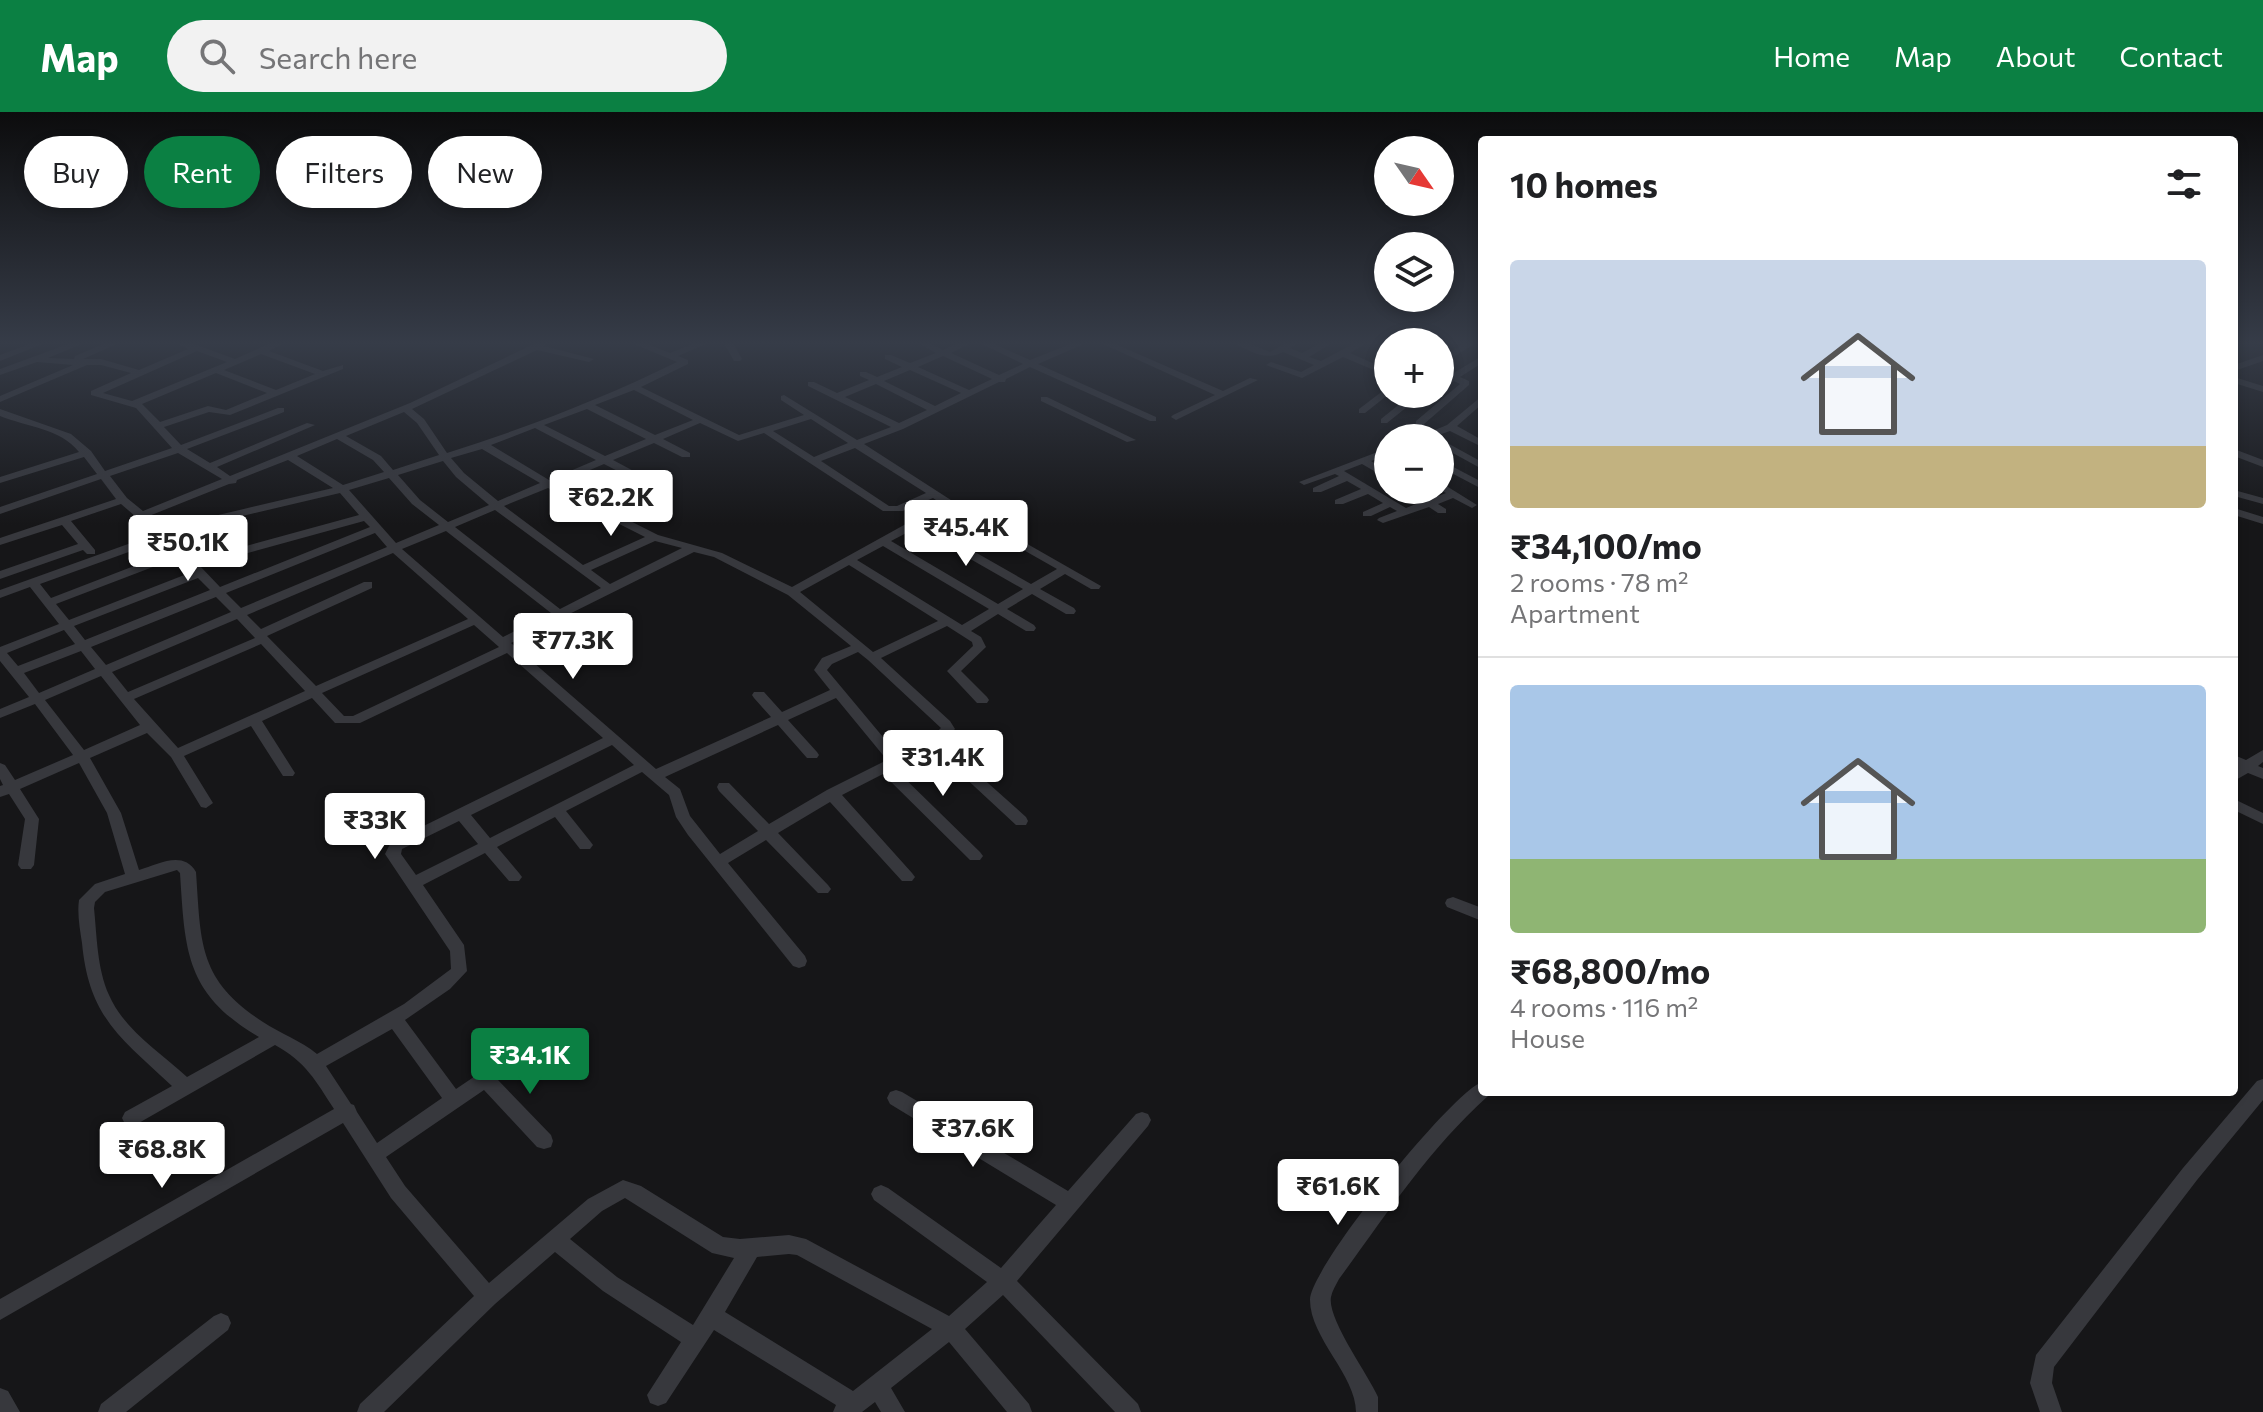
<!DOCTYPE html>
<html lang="en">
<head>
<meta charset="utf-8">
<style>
  :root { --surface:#fff; --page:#f2f2f2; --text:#202124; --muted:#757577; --line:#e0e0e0; --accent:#0b8043 }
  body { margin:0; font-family:Commissioner,sans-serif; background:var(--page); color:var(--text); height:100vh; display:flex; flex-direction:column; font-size:30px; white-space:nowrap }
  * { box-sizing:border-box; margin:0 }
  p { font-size:26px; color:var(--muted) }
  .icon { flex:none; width:44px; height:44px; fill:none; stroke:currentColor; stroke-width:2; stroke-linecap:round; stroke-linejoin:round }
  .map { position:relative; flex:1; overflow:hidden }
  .sheet { position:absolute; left:1478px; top:24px; width:760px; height:960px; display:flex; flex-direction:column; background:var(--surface); border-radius:8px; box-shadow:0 4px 12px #0003 }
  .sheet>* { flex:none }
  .banner { position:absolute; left:24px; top:24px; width:760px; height:72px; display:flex; gap:16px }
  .needle { width:52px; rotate:124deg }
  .controls { position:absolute; left:1374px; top:24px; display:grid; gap:16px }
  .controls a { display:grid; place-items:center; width:80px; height:80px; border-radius:50%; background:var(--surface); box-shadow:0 4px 12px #0003; font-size:40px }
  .price { position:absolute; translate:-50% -68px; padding:0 18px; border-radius:8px; background:#fff; color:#222; font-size:26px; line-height:52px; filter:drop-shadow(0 2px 4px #0008) }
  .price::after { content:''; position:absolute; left:50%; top:48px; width:24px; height:18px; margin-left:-12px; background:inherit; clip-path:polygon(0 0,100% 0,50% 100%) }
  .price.on { background:var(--accent); color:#fff }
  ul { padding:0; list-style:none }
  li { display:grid; align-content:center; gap:16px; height:424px; padding:0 32px }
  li+li { border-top:2px solid var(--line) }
  li span { display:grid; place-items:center; height:248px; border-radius:8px; color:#555 }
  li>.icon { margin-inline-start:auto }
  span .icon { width:144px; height:144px; fill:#fffc; stroke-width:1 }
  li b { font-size:34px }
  h2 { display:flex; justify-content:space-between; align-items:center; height:96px; padding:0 32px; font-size:34px }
  .tag { padding:0 28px; border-radius:36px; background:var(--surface); box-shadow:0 4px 12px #0003; font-size:28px; line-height:72px }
  .tag.on { background:var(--accent); color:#fff }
  header { display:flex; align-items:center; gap:48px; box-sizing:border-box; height:112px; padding:0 40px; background:var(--accent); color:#fff }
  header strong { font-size:38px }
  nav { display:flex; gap:44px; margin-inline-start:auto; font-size:28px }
  .search { width:560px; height:72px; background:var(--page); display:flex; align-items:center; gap:20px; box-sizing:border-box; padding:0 28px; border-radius:44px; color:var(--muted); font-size:30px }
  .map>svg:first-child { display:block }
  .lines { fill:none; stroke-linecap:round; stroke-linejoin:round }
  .minor { fill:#37383d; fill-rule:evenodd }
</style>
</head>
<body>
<header>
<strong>Map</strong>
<div class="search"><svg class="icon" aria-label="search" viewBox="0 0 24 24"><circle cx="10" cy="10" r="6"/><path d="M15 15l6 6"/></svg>Search here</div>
<nav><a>Home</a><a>Map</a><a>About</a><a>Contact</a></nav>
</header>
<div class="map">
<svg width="2263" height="1300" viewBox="0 0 2263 1300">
  <rect width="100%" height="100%" fill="#161618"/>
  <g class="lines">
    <path class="minor" d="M32,231h13l-45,18v-6z
      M71,231h13l-36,15 26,1 1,-3 31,-13h13l-36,16h18l38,11 49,-21 -11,-6h14l44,16 36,-16h13l-15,8 54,20 20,-6v4l-113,46 -21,-3 -45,15 17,18 97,-37h6v4l-97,37 23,14 97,-40 8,2 -98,42 13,9 180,-73 126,-60h12l-4,3 50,13 -5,3 -52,-12 -125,59 12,10 23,34c79,-25 157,-55 230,-91l-45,-19h13l25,10 25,-10h13l-30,13 10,4v4l-47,23 98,48 65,-20 -23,-15v-4l3,-1 73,45 34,-13 -83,-41v-4h6l23,11 32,-13 -9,-4v-4h6l11,5 25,-10 -17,-8v-4h6l19,8 26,-10 -18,-10h12l13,7 15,-7h13l-20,10 48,22 24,-11 -43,-21h12l38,17 43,-17h13l-48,21 118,53v4h-6l-120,-54 -24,12 -1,3h-6l-96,47 -39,15 90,58 147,84 -2,3h-8l-26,-15 -25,15 34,19 2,3 -2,3h-8l-34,-20 -25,15 27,16 2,3 -2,3h-8l-28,-17 -27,17 10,6 5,10 -25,24 26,26 2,3 -2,3h-10l-30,-32 26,-25 -1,-4 -25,-16 -66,32 69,63 5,8 -13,13 84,75 2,4 -2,4h-10l-83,-77 -39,20 86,84 3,4 -3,4h-10l-87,-86 -41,21 70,78 3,4 -3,4h-10l-72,-79 -52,31 50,52 3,4 -3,4h-10l-52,-53 -38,23 77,93 2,5 -2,5 -6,2 -6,-2 -105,-131 -12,-18 -7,-22 -27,-23 -76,39 24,30 3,4 -3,4h-10l-25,-32 -58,30 22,26 3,4 -3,4h-10l-24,-28 -62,32 41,60 3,26 -17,18 -45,31 51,69 80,-54 6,-2 6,2 3,5 -3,5 -50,35 53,55 2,6 -2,6 -7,2 -7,-2 -53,-57 -98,67 19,29 84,97 99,-84 35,-19 18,6 82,51 17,2 49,-4 17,4 143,77 38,-34 -113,-82 -3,-6 3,-6 7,-3 7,3 113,80 55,-63 -166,-101 -3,-6 3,-6 6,-2 6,2 166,99 68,-77 6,-2 6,2 3,6 -3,6 -131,155 121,123 3,8h-26l-112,-117 -38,34 64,75 3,8h-25l-58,-70 -58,46 14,24h-24l-6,-10 -13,10h-29l3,-7 -122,-75 -48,73 -8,3 -8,-3 -3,-8 34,-53 -78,-51 -48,-39 -60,52 -111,108h-27l3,-8 114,-108 -83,-98 -48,-75 -343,197v-21l334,-190c-18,-28 -28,-47 -59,-64l-138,79 -6,2 -6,-2 -3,-6 3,-6 47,-26c-51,-48 -83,-68 -90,-143 -2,-14 -5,-29 -3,-43l16,-16 30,-10 -18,-61 -28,-50 -59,26 19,30 -5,46 -3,4h-10l-3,-4 7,-46 -16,-25 -9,3v-11l3,-1 -3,-6v-16l5,2 10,15 58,-25 -38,-51 -35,14v-9l29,-12 -29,-36v-14l59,-23 -29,-37 -30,11v-8l156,-56 -35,-30 -50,17 24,29v4h-8l-4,-4 -83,29v-8l78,-27 -16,-19 -62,20v-7l116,-39 -15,-20 -101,35v-7l97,-33 -13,-17 -84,26v-6l79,-25c-19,-24 -52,-25 -79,-36v-7l71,25 20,17 14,20 67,-23 -36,-40 -45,-13v-4l40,-18 -30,-8h-14l-87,37v-6l73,-31 -36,-3 -37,13v-6zM197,239l30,11 -95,39 -29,-8zM261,242l54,20 -39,16 -52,-20zM943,244l49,23 -23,11 -51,-23zM910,258l51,23 -26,13 -51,-25zM216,261l51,20 -41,17 -18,-4 -48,16 -18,-18zM876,272l51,26 -28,13 -54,-26zM634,278l59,30 -38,15 -60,-30zM587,297l59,30 -41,17 -61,-31zM404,300l13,11 22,32 -46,15 -12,-14 -35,-20zM811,307l37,24 -34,14 -41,-26zM700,311l38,18 26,-8 119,78h20l30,-13 9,6 -150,83 -70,-34 -64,-18 -101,-51 47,-20 31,16h8v-4l-30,-16 41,-17 28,14h8v-4l-27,-14zM535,316l61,32 -47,20 -58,-35zM337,327l36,21 11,12 -41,13 -46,-29zM855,336l71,45 -29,13h-8l-68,-45zM482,337l58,34 -42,18 -34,-28 -13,-15zM178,341l44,26 -79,32 -16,-13 -17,-22zM288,348l45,28 -136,32 -31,11 -17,-15 80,-32 7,-1 1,-3zM443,349l13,16 33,28 -41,17 -28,-22 -22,-25zM389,366l23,26 27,21 -43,18 -47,-53zM548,376l97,49 -62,28 -79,-59zM340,381l19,22 -164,45 -23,-24 32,-11zM950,396l107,61 -26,15 -107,-61zM495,398l106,78 -41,21 -105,-82zM364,409l6,6 -150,60 -20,-21zM916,416l107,61 -25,15 -107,-63zM446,419l105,82 -48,24 -101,-88zM375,421l12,14 -146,61 -15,-15zM162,428l11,11 -122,47 -11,-14zM655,429l27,7 -72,36 -19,-14zM883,434l106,63 -27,16 -105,-65zM694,440l20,5 74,38 63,51 -29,12 -8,12 16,20 -48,22 -18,-20h-10l-2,3 2,3 17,19 -115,52 -145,-126zM393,441l75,66 -152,67 -49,-50 105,-48v-6h-8l-103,47 -14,-14zM179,445l13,15 -123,48 -13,-16zM849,453l89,56 -65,31 -73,-60zM198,466l12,12 -125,50 -11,-14zM216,485l15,15 -125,53 -15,-18zM237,507l18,19 -127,54 -16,-20zM474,513l25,22 -146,69h-9l-22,-23zM64,518l11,14 -57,22 -11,-13zM261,532l44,47 -127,57 -44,-49zM81,539l14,18 -56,24 -15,-20zM858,540l10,8 73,68 -12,11 -31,16 -71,-85 5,-6zM507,541l96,85 -212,104 -6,12 65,97 1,18 -47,35 -87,50c-17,-14 -36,-20 -54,-32 -65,-42 -62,-79 -67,-150 -13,-22 -37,-8 -57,-2l-18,-57 -31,-55 57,-25 24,24 30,50 5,1 7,-5 -29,-47 67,-30 32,50h10l2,-3 -33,-52 50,-23 23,25h25zM101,564l39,49 -56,25 -39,-50zM836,586l51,62 -60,30 -58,34 -40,-41h-10l-2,4 2,4 39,40 -38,23 -30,-38 -10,-27 -15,-12 113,-52 29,33h10l2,-3 -2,-3 -29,-32zM612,633l22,20 -144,73 -19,-23zM459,709l19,23 -62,31 -15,-21 1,-5zM177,758l3,3c5,77 5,121 79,164l-72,40c-27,-25 -63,-47 -78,-82 -12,-27 -12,-58 -15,-87l1,-6 10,-10zM392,917l50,69 -65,45 -20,-31 -3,-7 -3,-1 -25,-38zM625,1086l87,55 22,5 -41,67 -76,-48 -47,-38 32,-28zM789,1142l8,1 135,74 -79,62 -128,-79 32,-55z
      M724,231h9l9,16 -2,2h-6z
      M1101,231h12l110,48 27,-13 8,2 -82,40 -5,-3 2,-2 42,-20z
      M1235,231h13l22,9 16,-9h11l-7,5 12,5 19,-10h11l-23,14 12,4 34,-18h12l-17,10 38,17v6l-45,-19 -41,21 -36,-13 5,-3 30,10 13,-7 -31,-13c-16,9 -33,0 -48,-9z
      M1465,231h11l-36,22v-7z
      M1388,235v7l-10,2v-4z
      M2263,243v6l-29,10v-6z
      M1482,244v7l-22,14 9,4v4l-45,39 1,4 5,4 17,-7 35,-29v8l-25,22 25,14v7l-32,-16 -14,5 1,2h-19l4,-3 -7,-6 1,-8 44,-37 -6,-3 -14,8v-7l6,-4 -6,-3v-6l12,5z
      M2234,265l29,9v6l-29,-9z
      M1388,275l1,7 -24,19h-6v-4z
      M1412,282h11l-36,29h-6v-4z
      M1041,285h6l89,43 -9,2 -86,-41z
      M1440,327l42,23v7l-42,-23z
      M1388,336v7l-17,6 17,10v8l-26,-15 -18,7 62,37 15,-6 -16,-12h12l14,9 15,-6 -6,-3v-8l37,23 -5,3 -19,-10 -15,6 8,5v4h-8l-9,-6 -46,16 -6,-3 2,-2 18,-7 -7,-4 -19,9h-8v-4l20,-9 -15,-9 -25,10h-8v-4l26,-11 -14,-8 -26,11h-8v-4l26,-12 -4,-2 -31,11 -5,-3z
      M2234,337l29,11v7l-29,-11z
      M1440,348l42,22v7l-42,-22z
      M2234,378l29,8v6l-29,-8z
      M2234,396l29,9v7l-29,-9z
      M2263,638v12l-5,4 5,2v11l-15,-6 -14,8v-12l3,-2 -3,-1v-11l12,5z
      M2234,687l29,14v11l-29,-14z
      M1453,785l29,11v13l-35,-14 -2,-4 2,-4z
      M2263,967v21l-66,80 -143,187 -2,16 10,29h-22l-10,-29 6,-28 147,-187 74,-87z
      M1482,970v10h8l-2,4c-59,53 -102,119 -149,183 -3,6 -7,12 -8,18 -4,22 37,77 47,100v15h-22c0,-37 -46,-74 -46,-112 -1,-31 141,-207 172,-218z
      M221,1201l7,3 3,7 -3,7 -102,82h-28l3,-8 113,-88z
      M0,1276l8,3 12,21h-20z"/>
  </g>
  <linearGradient id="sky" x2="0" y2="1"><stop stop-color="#0c0c0d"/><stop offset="0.56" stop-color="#363c48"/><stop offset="1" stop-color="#363c48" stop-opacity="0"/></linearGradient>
  <rect width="2263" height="413" fill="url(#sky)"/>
</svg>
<div class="controls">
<a><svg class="needle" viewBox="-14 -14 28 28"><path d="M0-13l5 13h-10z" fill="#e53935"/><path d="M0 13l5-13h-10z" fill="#757577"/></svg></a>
<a><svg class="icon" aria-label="layers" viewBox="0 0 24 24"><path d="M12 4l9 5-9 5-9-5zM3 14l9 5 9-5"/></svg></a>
<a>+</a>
<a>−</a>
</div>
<b class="price" style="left:611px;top:426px">₹62.2K</b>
<b class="price" style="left:966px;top:456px">₹45.4K</b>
<b class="price" style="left:188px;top:471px">₹50.1K</b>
<b class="price" style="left:573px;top:569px">₹77.3K</b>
<b class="price" style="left:943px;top:686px">₹31.4K</b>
<b class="price" style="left:375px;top:749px">₹33K</b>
<b class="price on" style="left:530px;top:984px">₹34.1K</b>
<b class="price" style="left:973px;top:1057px">₹37.6K</b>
<b class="price" style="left:162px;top:1078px">₹68.8K</b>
<b class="price" style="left:1338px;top:1115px">₹61.6K</b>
<div class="banner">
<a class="tag">Buy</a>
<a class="tag on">Rent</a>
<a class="tag">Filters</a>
<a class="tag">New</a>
</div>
<section class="sheet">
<h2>10 homes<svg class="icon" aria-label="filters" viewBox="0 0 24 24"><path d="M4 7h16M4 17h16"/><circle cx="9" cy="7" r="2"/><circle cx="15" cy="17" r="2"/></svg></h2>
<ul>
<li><span style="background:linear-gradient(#c9d6e8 75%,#c2b280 0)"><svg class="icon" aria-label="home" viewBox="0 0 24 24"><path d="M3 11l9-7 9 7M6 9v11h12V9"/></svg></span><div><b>₹34,100/mo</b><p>2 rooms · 78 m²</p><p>Apartment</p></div></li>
<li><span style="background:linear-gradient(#a9c7e8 70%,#8fb573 0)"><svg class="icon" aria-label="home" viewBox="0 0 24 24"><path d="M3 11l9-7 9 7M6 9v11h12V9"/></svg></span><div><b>₹68,800/mo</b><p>4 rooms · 116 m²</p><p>House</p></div></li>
</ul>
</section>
</div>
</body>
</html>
